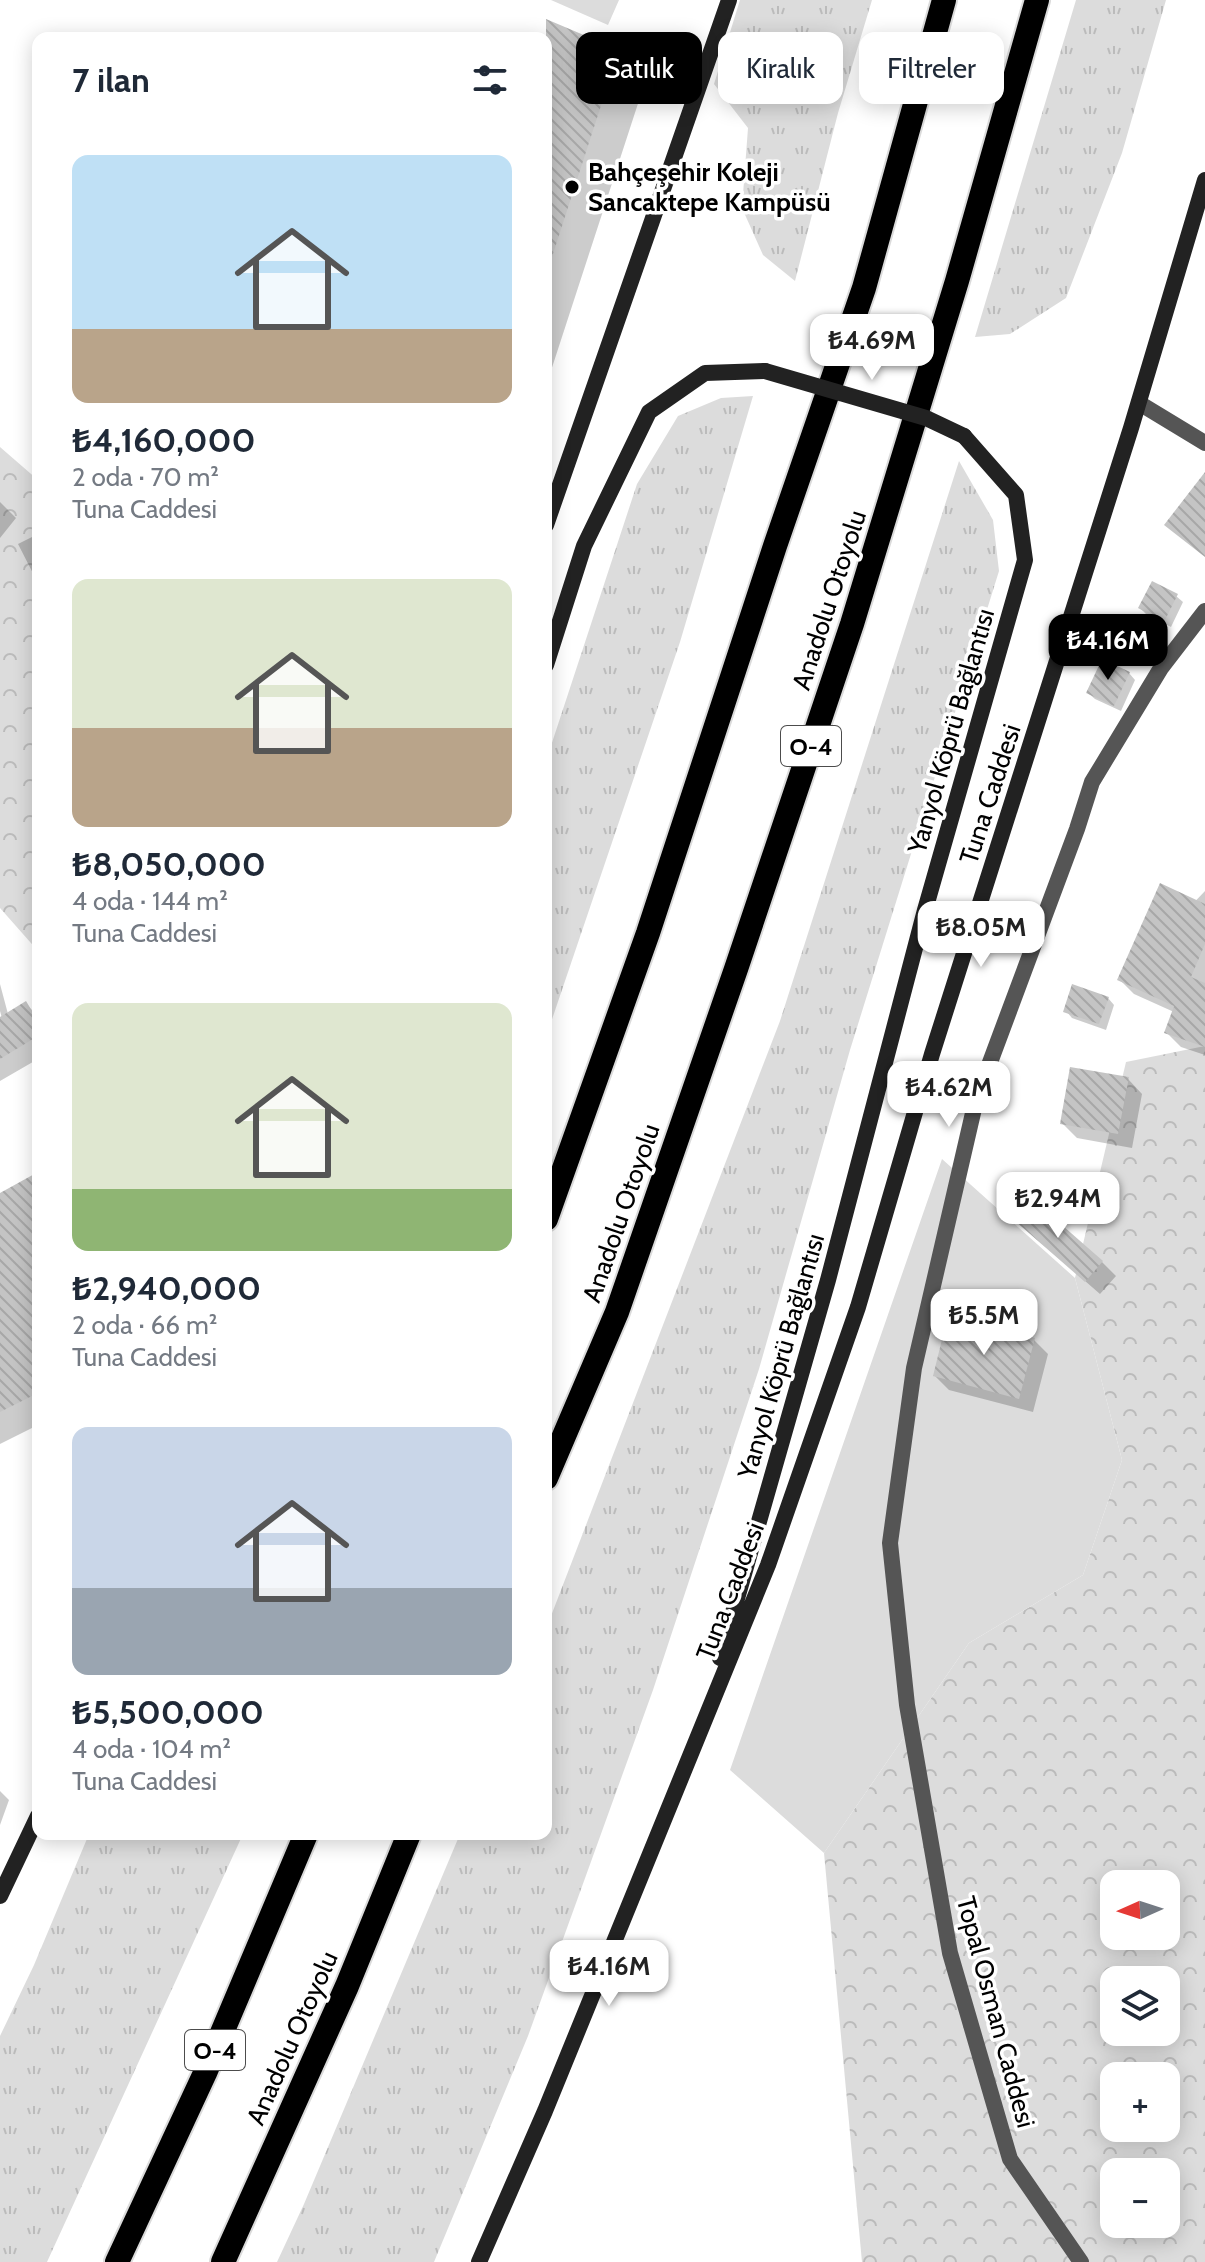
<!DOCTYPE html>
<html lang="tr">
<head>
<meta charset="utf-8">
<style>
  :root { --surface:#fff; --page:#f6f6f7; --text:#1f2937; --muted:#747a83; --accent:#000 }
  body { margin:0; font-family:Cabin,sans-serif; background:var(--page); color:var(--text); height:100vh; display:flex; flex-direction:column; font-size:30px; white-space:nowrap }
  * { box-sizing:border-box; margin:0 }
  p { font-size:26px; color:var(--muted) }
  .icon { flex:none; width:44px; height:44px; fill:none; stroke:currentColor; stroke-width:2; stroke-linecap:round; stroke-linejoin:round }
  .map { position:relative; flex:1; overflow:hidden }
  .side { position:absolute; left:32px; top:32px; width:520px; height:1808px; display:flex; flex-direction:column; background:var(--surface); border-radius:16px; box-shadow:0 4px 20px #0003 }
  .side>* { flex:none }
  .banner { position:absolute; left:576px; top:32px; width:508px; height:72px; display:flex; gap:16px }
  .needle { width:52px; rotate:267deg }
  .tools { position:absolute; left:1100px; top:1870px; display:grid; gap:16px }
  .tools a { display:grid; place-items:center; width:80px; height:80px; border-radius:16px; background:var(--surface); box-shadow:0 4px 20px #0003; font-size:40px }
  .price { position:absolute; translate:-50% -68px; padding:0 18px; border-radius:16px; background:#fff; color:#222; font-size:26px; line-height:52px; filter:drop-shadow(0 2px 4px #0008) }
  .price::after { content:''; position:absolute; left:50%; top:48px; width:24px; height:18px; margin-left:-12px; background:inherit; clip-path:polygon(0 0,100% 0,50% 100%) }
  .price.selected { background:var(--accent); color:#fff }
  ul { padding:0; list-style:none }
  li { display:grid; align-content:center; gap:16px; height:424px; padding:0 40px }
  li span { display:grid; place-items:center; height:248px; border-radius:16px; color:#555 }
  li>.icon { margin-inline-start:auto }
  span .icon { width:144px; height:144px; fill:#fffc; stroke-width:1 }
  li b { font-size:34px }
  h2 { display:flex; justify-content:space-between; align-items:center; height:96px; padding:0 40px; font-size:34px }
  .chip { padding:0 28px; border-radius:16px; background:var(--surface); box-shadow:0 4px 20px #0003; font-size:28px; line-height:72px }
  .chip.selected { background:var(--accent); color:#fff }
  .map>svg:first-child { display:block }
  .grass { fill:url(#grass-tufts) }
  .forest { fill:url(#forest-crowns); fill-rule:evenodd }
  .pitch { fill:#dcdcdc }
  .shadow { fill:#0003 }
  .building { fill:url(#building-back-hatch) }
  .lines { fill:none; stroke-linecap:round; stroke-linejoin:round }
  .motorway-casing { stroke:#dbdbdb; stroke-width:28 }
  .minor { stroke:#555; stroke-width:16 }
  .secondary { stroke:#222; stroke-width:16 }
  .motorway { stroke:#000; stroke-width:24 }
  .secondary-bridge { stroke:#222; stroke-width:16 }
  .poi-dot { fill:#000; stroke:#fff; stroke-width:3 }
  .labels { text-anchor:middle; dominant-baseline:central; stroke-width:7; stroke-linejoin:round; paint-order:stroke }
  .shield { fill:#fff; stroke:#4c4c4c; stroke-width:2 }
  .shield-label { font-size:24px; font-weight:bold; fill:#000 }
  .poi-label { font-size:26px; font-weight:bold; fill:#000; stroke:#fff; text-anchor:start }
  .street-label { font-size:26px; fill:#000; stroke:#fff }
</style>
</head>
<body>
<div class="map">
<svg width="1205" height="2262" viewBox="0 0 1205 2262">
  <defs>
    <pattern id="grass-tufts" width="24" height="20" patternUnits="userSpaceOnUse" patternTransform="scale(2)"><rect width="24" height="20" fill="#dcdcdc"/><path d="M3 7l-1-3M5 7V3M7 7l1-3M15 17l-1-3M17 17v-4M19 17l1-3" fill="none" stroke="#bbb"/></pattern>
    <pattern id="forest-crowns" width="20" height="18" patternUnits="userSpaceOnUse" patternTransform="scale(2)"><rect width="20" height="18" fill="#dcdcdc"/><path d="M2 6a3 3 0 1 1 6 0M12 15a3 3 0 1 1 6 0" fill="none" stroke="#bbb"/></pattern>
    <pattern id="building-back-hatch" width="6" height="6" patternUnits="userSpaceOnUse" patternTransform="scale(2)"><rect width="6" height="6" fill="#c4c4c4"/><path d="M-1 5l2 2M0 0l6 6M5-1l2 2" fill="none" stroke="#a7a7a7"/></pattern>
  </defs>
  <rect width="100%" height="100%" fill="#fff"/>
  <path class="grass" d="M740,0h132l-34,113 -43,168 -32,-26 -21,-47 6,-80 -34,-44z
    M1076,0h90l-44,153 -56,145 -56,36 -35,3z
    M753,396l-73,246 -134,395v-276l91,-277 41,-68 43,-18z
    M959,461l34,59 6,51 -149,479 -91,319 -106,321 -125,346 -94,226h-157l27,-58 156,-370h86v-205l234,-608z
    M89,1834h154l-196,428h-47v-226l34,-71z"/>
  <path class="forest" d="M0,447l38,33v471l-38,-43z
    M1205,1046v1216h-343l-38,-409 145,-210 114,-68 39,-115 -47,-182 51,-216zM1114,1884h52v52h-52zM1114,1980h52v52h-52zM1114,2076h52v52h-52zM1114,2172h52v52h-52z"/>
  <path class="pitch" d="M551,0h68l-11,25z
    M942,1159l133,119 47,182 -39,115 -114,68 -145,210 -94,-83z"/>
  <path class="shadow" d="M552,23l66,28 28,28 -100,307v-348z
    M0,502l16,16 -16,20z
    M38,534v49l-20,-39z
    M1176,596l7,6 -12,25 -24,-12 -7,-7z
    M1129,673l6,7 -14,31 -26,-12 -7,-6z
    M1205,891v164l-24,-8 -14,-14 7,-21 -40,-18 -14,-14z
    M0,984l8,30 18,-10 12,12v43l-38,22v-55h4l-4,-15z
    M1108,998l6,7 -8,25 -34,-12 -6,-7z
    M1128,1079l14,15 -10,54 -55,-10 -15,-15z
    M38,1175v250l-38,19v-248z
    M1030,1233l72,29 14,14 -16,18z
    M1034,1340l14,14 -15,58 -84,-22 -14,-14z
    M0,1791l9,9 -9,25z"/>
  <path class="building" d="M546,19l73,31 -67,207 -6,-1z
    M1205,472v85l-41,-32z
    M1152,581l26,13 -14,28 -26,-14z
    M1102,659l28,13 -16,34 -28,-13z
    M1160,883l45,21v40l-14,33 14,6v64l-41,-14 10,-27 -57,-26z
    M1072,984l37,13 -10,27 -36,-12z
    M26,1001l12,20v15l-38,23v-42z
    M1070,1067l59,10 -11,57 -58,-10z
    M38,1172v221l-38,19v-219z
    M1031,1198l72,63 -18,21 -72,-63z
    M948,1315l87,23 -16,61 -86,-23z"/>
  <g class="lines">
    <defs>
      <path id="motorway" d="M546,1219l102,-286 127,-387 89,-258 80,-288
        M546,1478l71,-166 119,-343 116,-345 105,-343 80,-281
        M117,2262l88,-189 101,-239
        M223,2262l124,-276 62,-152"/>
    </defs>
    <use href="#motorway" class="motorway-casing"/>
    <path class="minor" d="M1139,403l66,40
      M1081,2262l-71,-103 -60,-206 -43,-248 -17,-162 24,-175 62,-268 101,-271 15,-47 69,-114 44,-57"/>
    <path class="secondary" d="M546,525l183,-525
      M546,665l38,-119 65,-134 56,-39 60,-2
      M720,1658l108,-378 97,-370 100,-350 -9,-65 -52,-59
      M0,1896l38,-80
      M479,2262l66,-151 223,-546 90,-258 74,-253 199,-626 74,-248"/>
    <use href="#motorway" class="motorway"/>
    <path class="secondary-bridge" d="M765,371l161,47 38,18"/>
  </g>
  <circle class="poi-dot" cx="572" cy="187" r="8"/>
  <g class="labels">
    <g class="shield">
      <rect x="781" y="726" width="60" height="40" rx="6"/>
      <rect x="185" y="2030" width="60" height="40" rx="6"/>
    </g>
    <g class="shield-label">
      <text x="811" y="746">O-4</text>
      <text x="215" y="2050">O-4</text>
    </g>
    <g class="poi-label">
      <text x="588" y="172">Bahçeşehir Koleji<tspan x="588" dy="30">Sancaktepe Kampüsü</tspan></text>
    </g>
    <g class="street-label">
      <text transform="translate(829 600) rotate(-72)">Anadolu Otoyolu</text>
      <text transform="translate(951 731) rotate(-74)">Yanyol Köprü Bağlantısı</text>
      <text transform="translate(990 794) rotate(-72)">Tuna Caddesi</text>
      <text transform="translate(621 1213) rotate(-71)">Anadolu Otoyolu</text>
      <text transform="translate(781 1356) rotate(-74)">Yanyol Köprü Bağlantısı</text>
      <text transform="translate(730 1591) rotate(-69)">Tuna Caddesi</text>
      <text transform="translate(996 2012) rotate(75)">Topal Osman Caddesi</text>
      <text transform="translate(292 2038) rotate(-66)">Anadolu Otoyolu</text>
    </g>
  </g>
</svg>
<div class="tools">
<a><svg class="needle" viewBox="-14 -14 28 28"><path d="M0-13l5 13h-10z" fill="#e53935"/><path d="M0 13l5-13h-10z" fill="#747a83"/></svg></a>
<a><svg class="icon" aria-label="layers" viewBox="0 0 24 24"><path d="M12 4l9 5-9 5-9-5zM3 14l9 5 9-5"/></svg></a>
<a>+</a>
<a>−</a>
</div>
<b class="price" style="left:872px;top:382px">₺4.69M</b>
<b class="price selected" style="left:1108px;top:682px">₺4.16M</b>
<b class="price" style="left:981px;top:969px">₺8.05M</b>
<b class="price" style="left:949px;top:1129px">₺4.62M</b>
<b class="price" style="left:1058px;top:1240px">₺2.94M</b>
<b class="price" style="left:984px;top:1357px">₺5.5M</b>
<b class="price" style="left:609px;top:2008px">₺4.16M</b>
<div class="banner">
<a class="chip selected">Satılık</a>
<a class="chip">Kiralık</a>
<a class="chip">Filtreler</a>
</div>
<section class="side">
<h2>7 ilan<svg class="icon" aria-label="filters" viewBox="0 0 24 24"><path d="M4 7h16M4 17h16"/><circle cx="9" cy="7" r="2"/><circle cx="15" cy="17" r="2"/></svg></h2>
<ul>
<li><span style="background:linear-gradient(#bfe0f5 70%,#b9a48a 0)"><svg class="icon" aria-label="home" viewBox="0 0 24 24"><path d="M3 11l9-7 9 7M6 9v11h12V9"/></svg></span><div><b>₺4,160,000</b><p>2 oda · 70 m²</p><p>Tuna Caddesi</p></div></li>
<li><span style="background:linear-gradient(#dfe7d0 60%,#b9a48a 0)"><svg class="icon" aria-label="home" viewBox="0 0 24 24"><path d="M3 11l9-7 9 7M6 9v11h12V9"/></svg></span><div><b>₺8,050,000</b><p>4 oda · 144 m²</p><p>Tuna Caddesi</p></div></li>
<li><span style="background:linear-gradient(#dfe7d0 75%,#8fb573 0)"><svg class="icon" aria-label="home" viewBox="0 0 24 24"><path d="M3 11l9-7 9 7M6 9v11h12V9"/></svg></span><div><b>₺2,940,000</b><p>2 oda · 66 m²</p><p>Tuna Caddesi</p></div></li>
<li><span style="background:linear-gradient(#c9d6e8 65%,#9aa5b1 0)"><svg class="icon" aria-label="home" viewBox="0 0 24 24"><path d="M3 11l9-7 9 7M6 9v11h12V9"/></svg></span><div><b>₺5,500,000</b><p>4 oda · 104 m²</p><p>Tuna Caddesi</p></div></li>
</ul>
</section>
</div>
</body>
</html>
